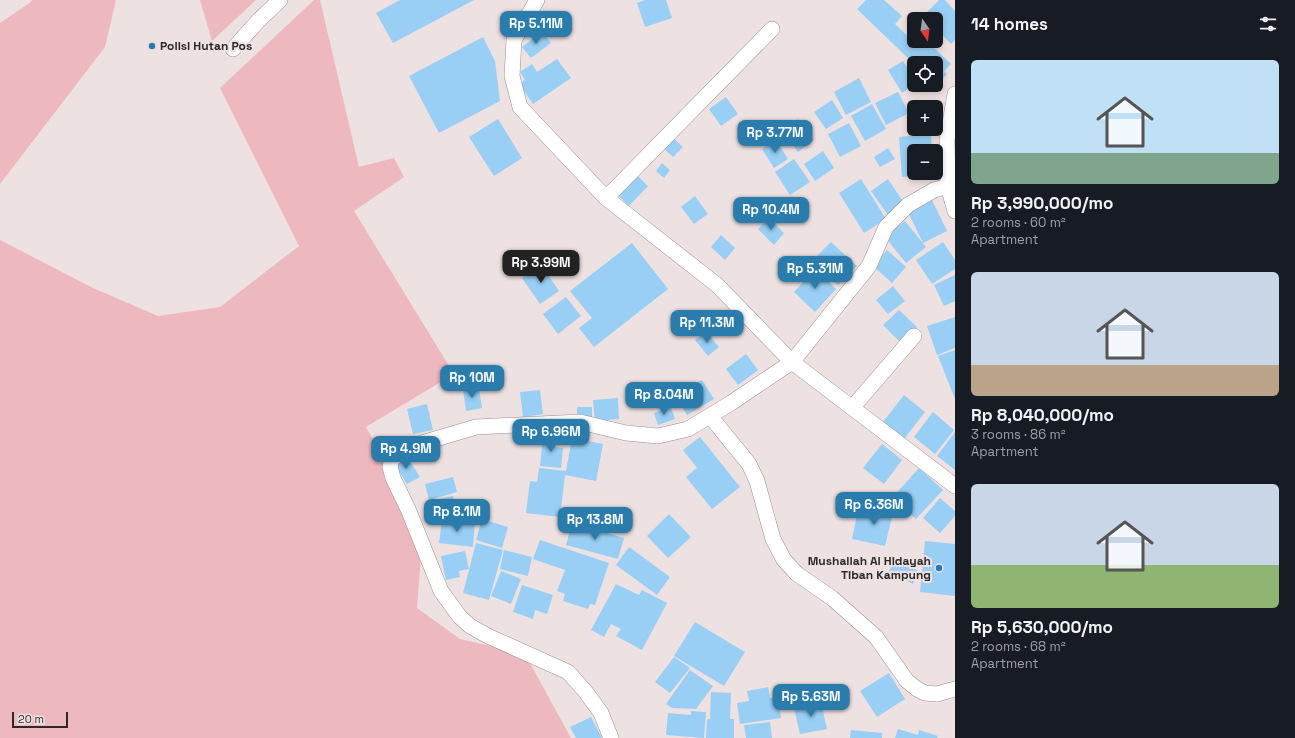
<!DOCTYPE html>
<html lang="en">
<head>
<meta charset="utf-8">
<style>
  :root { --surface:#171b24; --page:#20242c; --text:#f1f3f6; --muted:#9ea1a6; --accent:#297cac }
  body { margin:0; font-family:"Space Grotesk",sans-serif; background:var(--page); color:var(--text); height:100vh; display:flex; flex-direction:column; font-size:15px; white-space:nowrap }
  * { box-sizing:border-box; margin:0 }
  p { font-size:13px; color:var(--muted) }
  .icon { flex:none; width:22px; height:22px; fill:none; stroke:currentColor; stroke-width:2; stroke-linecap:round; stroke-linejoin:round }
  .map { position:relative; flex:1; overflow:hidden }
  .side { display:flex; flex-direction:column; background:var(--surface); width:340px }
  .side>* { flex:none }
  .needle { width:26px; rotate:166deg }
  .tools { position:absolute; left:907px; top:12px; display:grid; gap:8px }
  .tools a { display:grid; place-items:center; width:36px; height:36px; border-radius:6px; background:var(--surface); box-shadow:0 2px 6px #0003; font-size:20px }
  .scale { position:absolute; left:12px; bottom:10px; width:56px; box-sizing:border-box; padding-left:4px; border:2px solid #2d2829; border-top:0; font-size:11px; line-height:14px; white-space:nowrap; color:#2d2829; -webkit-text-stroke:3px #eee1e2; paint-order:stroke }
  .price { position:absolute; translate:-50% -34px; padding:0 9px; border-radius:8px; background:var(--accent); color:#fff; font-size:13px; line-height:26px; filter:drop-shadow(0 1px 2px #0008) }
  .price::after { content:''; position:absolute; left:50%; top:24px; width:12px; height:9px; margin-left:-6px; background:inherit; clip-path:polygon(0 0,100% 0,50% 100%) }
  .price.current { background:#222; color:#fff }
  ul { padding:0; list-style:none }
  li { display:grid; align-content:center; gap:8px; height:212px; padding:0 16px }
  li span { display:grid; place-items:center; height:124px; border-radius:6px; color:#555 }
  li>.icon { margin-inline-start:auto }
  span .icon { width:72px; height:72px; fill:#fffc; stroke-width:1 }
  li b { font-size:17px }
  h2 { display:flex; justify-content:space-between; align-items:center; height:48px; padding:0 16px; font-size:17px }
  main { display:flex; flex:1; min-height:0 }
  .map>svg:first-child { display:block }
  .green { fill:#eeb8bf }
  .building { fill:#99cff4 }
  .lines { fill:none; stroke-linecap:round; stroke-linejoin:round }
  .street-casing { stroke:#9b9091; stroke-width:16 }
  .street { stroke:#fff; stroke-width:15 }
  .poi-dot { fill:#297cac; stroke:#eee1e2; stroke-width:1.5 }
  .labels { text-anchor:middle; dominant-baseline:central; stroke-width:4; stroke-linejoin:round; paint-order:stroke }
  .poi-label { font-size:12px; font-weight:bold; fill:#2d2829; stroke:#eee1e2; text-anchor:start }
</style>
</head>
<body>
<main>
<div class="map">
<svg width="955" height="738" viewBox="0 0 955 738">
  <rect width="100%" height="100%" fill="#eee1e2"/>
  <path class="green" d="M32,0h84l-11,47 -105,137v-161l31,-21z
    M200,0h56l-44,41z
    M314,0h6l39,167 35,-9 10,19 -50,34 100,163 -88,53 57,103 -6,78 43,31 65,15 46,84h-571v-498l93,48 65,28 62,-9 79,-61 -79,-158z"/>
  <path class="building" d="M400,0h74l-81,43 -17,-30z
    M645,0h21l6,18 -27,9 -8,-24z
    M866,0h18l18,16 -7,8 19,18 2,-1h11l24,23 -7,7 3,3 -11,12v-23h-23l-56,-54z
    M939,0h6l10,11v29l-4,4 -15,-16v-9h-8l-4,-4z
    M542,32l9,11 -20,15 -9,-11z
    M483,37l12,24 5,40 -61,32 -30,-57z
    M557,59l14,19 -38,26 -14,-20 6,-4 -5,-8 12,-8 5,8z
    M903,61l11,17v7l-12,8 -14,-23z
    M859,78l12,24 -25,13 -12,-23z
    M898,92l11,21 -23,12 -11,-22z
    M726,97l12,17 -17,12 -12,-17z
    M832,100l11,18 -17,11 -12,-17z
    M872,104l14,25 -21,12 -14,-25z
    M498,119l24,39 -28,18 -25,-39z
    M798,119l16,21 -16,12 -15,-21z
    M849,123l12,23 -21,11 -12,-23z
    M931,134l1,17h-18v22h20l1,1 -33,3 -3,-40z
    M671,136l12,11 -10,10 -12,-11z
    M776,140l12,19 -14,9 -12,-19z
    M888,148l7,11 -15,8 -6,-10z
    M823,151l11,17 -19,13 -11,-17z
    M794,159l16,23 -20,13 -15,-23z
    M662,163l8,7 -6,8 -8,-7z
    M637,175l11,11 -19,20 -11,-11z
    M861,179l25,40 -22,14 -25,-40z
    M888,179l16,24 -16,12 -17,-24z
    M695,196l13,18 -14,10 -13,-17z
    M932,200l15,31 -24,12 -15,-31z
    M769,218l15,15 -10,12 -16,-16z
    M905,221l21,26 -20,16 -21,-26z
    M721,235l14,13 -10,12 -14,-13z
    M831,242l26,24 -19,19 -26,-24z
    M943,242l12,18v9l-23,15 -16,-24z
    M632,243l36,46 -74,58 -15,-19 13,-10 -22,-27z
    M887,250l19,17 -14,16 -19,-17z
    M541,264l18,27 -19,13 -18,-26z
    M815,269l21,20 -21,23 -21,-20z
    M955,275v26l-11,5 -10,-21z
    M893,286l12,15 -17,13 -12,-14z
    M566,297l15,19 -23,18 -15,-20z
    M899,310l18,17 -16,16 -18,-18z
    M955,317v31l-18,7 -10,-29z
    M706,331l13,16 -11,9 -13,-16z
    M955,350v49l-17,-43z
    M746,354l12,16 -20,15 -12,-16z
    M702,380l12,19 -27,16 -12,-20z
    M479,388l3,20 -16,3 -3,-21z
    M540,390l3,24 -20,3 -3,-25z
    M904,395l21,17 -21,27 -21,-17z
    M618,398l1,21 -24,2 -2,-21z
    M427,404l6,26 -20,4 -6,-25z
    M577,407h15v12l-15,1z
    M671,407l4,12 -17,6 -4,-12z
    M933,412l21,18 -19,24 -21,-17z
    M955,432v38l-18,-14z
    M543,436l13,1 -1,10 8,1 -2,20 -21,-2z
    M700,437l40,50 -28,22 -26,-32 11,-9 -14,-18z
    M572,438l31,6 -7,37 -31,-6 -5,42 -34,-4 4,-32 7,1 2,-14 27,3z
    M882,444l20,16 -18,24 -21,-16z
    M406,455l14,22 -13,7 -14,-22z
    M919,468l24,22 -27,29 -24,-21z
    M453,477l4,15 -28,8 -4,-16z
    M453,496l4,19 -18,4 -4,-19z
    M940,498l15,13v5l-15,17 -17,-15z
    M877,504l17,4 -9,38 -33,-7 5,-24 16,3z
    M669,514l22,23 -23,21 -21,-22z
    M482,519l26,8 -6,21 -26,-8z
    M442,520l33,3 -2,24 -34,-4z
    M572,523l52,15 -6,21 -52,-14z
    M540,540l69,23 -14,42 -5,-1 -2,5 -25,-8 2,-7 -8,-3 8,-21 -32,-11z
    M925,541l30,3v52l-35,-4z
    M476,543l27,7 -14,50 -26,-7z
    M629,547l41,30 -13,18 -41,-30z
    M504,550l28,7 -4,19 -28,-7z
    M465,551l4,18 -10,2 1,6 -14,3 -5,-24z
    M895,559l24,12 -6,13 -24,-13z
    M501,571l20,8 -10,25 -20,-8z
    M616,584l23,11 3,-5 25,13 -25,47 -26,-14 5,-7 -10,-5 -7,13 -13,-7z
    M522,585l31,10 -6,19 -12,-4 -2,9 -20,-7z
    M695,622l50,30 -21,34 -50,-30z
    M674,657l16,11 -20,25 -15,-11z
    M690,670l23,16 -17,23 -24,-1 -6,-4z
    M889,673l16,26 -28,18 -17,-26z
    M768,687l2,11 8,-1 3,21 -41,6 -3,-21 12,-2 -2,-10z
    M711,692l20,1 -1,26h4v19h-28l1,-19h3z
    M821,702l6,27 -27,5 -6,-26z
    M691,711l15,1 -2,26 -38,-3 2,-22 23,2z
    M591,717l11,21h-26l-6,-11z
    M770,722l2,16h-26l-2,-13z
    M898,729l20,6 1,-5 19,6 -1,2h-42z
    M851,730l31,3v5h-32z"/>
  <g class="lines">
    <defs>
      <path id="street" d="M537,0l-23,40 -2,36 8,31 86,91 111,87 75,77 163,124
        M233,49l26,-29 21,-20
        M955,94l-8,46 1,46 7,25
        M606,198l166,-169
        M852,408l62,-72
        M710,416l39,48 8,17 16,58 11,21 13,14 35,24 44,39 31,44 10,8 8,4 12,1 18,-5
        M611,738l-10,-25 -16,-22 -17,-19 -80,-36 -18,-10 -10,-9 -19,-26 -33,-82 -15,-31 -3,-11 2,-8 15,-10 15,-6 54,-16 104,-5 46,11 32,3 30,-7 43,-26 61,-41 77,-96 17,-39 22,-22 26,-15 14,-4"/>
    </defs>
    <use href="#street" class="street-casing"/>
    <use href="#street" class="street"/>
  </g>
  <g class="poi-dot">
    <circle cx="152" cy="46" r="4"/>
    <circle cx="939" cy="568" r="4"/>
  </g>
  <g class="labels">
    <g class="poi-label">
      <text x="160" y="46">Polisi Hutan Pos</text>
      <text x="931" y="561" text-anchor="end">Mushallah Al Hidayah<tspan x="931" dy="14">Tiban Kampung</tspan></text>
    </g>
  </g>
</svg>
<div class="tools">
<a><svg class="needle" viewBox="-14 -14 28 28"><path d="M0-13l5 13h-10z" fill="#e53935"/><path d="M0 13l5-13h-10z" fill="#9ea1a6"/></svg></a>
<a><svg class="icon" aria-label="locate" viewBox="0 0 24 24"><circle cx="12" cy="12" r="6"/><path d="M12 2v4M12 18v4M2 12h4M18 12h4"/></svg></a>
<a>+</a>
<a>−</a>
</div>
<div class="scale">20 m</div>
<b class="price" style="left:536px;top:45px">Rp 5.11M</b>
<b class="price" style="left:775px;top:154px">Rp 3.77M</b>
<b class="price" style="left:771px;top:231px">Rp 10.4M</b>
<b class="price current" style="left:541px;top:284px">Rp 3.99M</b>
<b class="price" style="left:815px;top:290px">Rp 5.31M</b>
<b class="price" style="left:707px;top:344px">Rp 11.3M</b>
<b class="price" style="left:472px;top:399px">Rp 10M</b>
<b class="price" style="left:664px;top:416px">Rp 8.04M</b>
<b class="price" style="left:551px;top:453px">Rp 6.96M</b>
<b class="price" style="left:406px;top:470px">Rp 4.9M</b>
<b class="price" style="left:874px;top:526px">Rp 6.36M</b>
<b class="price" style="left:457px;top:533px">Rp 8.1M</b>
<b class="price" style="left:595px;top:541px">Rp 13.8M</b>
<b class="price" style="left:811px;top:718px">Rp 5.63M</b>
</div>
<section class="side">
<h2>14 homes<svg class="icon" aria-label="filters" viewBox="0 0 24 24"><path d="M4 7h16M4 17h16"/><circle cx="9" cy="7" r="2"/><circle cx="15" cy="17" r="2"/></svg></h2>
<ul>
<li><span style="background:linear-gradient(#bfe0f5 75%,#7fa58c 0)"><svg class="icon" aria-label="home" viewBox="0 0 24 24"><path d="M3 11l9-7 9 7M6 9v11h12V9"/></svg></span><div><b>Rp 3,990,000/mo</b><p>2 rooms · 60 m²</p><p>Apartment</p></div></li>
<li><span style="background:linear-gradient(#c9d6e8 75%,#b9a48a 0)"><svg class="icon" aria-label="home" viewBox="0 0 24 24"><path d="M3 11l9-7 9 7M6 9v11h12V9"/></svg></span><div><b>Rp 8,040,000/mo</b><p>3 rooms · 86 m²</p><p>Apartment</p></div></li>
<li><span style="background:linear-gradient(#c9d6e8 65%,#8fb573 0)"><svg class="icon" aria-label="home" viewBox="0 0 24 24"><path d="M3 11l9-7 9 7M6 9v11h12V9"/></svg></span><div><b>Rp 5,630,000/mo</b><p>2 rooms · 68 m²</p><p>Apartment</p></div></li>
</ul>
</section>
</main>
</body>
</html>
